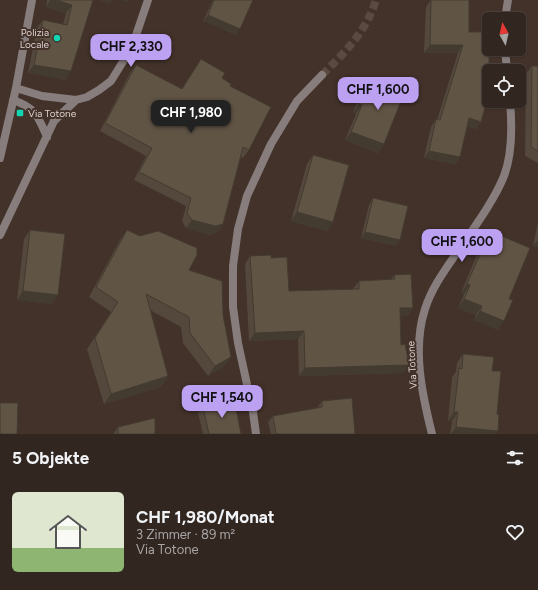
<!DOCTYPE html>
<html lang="de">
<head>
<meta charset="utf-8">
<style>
  :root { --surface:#322620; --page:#3d322d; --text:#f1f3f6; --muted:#a8a5a5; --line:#4d433e; --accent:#bca0f2 }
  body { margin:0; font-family:Figtree,sans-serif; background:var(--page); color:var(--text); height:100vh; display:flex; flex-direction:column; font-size:15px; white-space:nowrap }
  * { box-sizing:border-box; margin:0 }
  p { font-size:13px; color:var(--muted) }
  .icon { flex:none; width:22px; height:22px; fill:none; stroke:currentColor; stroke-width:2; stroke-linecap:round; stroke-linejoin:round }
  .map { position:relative; height:434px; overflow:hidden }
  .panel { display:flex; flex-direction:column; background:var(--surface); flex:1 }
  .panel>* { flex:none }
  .needle { width:26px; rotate:352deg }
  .tools { position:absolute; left:482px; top:12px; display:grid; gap:8px }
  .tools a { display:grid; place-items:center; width:44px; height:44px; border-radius:6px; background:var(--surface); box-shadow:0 1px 3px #0004,0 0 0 1px var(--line); font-size:20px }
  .price { position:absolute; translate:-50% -34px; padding:0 9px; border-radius:8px; background:var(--accent); color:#111; font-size:13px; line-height:26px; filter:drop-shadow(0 1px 2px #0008) }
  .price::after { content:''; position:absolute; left:50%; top:24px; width:12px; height:9px; margin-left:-6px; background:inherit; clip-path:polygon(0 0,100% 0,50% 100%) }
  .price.active { background:#222; color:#fff }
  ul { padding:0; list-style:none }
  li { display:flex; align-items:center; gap:12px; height:100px; padding:0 12px }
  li+li { border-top:1px solid var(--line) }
  li span { display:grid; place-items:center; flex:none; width:112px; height:80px; border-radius:6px; color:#555 }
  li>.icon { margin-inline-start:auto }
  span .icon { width:48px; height:48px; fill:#fffc; stroke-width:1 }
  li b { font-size:17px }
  h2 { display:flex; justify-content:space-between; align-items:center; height:48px; padding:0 12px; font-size:17px }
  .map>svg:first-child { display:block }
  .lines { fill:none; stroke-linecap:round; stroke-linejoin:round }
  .street-tunnel { stroke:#5a4a42; stroke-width:8; stroke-dasharray:8 4; stroke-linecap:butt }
  .street { stroke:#877d7d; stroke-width:8 }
  .wall { fill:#53483b }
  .shaded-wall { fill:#433b30 }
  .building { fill:#605445; stroke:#433b30 }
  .poi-dot { fill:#12d5b4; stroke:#43322a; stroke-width:1.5 }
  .labels { text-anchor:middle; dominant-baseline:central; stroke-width:4; stroke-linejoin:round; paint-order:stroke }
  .poi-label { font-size:10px; fill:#ddd2cd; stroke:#43322a; text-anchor:end }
  .street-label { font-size:10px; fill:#ddd2cd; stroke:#43322a }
</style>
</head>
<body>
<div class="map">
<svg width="538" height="434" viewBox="0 0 538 434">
  <rect width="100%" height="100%" fill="#43322a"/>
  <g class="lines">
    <path class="street-tunnel" d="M322,75c23,-23 44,-43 54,-75"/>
    <path class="street" d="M505,19l3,-19
      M505,49l2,22
      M16,88l26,8 34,4 11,-3 12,-7 12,-9 21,-34 16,-47
      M13,100c23,8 25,16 34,37
      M0,158l16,-70 16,-88
      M0,235l54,-114 22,-21
      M256,434l-3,-22 -15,-69 -5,-36v-41l5,-37 9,-33 24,-52 26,-43 25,-26
      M432,434c-10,-40 -20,-85 -7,-125 7,-22 20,-39 33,-58 15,-22 36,-50 46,-75 8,-21 8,-52 6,-75"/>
  </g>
  <path class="wall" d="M47,0h46l-22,71 -5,9 -38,-7 9,-45 6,-8 20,4 3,-11 -20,-6z
    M213,0h40l-17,35 -33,-14z
    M431,0l38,32 12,90 -5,7 -9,-3 -7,31 -5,7 -31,-6 7,-31 5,-8 1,1 21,-67h-34l2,-46z
    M201,59l29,27 19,64 -6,8 -2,-1 -18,67 -5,8 -9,3 -23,-7 -4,-7 4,-15 -52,-26 12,-24 -46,-25 30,-58 6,-8 46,24z
    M532,66h6v97l-13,-7 1,-82z
    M369,78l15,66 -6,9 -33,-13 11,-26 -3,-2 10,-25z
    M313,155l20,67 -6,9 -36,-10 16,-57z
    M373,198l23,48 -35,-8 8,-33z
    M538,222v25l-5,-1z
    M30,230l22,74 -35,-4 7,-61z
    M127,230l62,40 34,45 8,42 -8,10 -15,9 -25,-33 -2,-16 -31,-17 18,66 -7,11 -57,17 -17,-55 24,-37 -22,-15 31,-57z
    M490,231l19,68 -11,31 -24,-10 2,-5 -18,-7 6,-14 -3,-1 22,-53z
    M250,256l21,2 18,33 64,-2 6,-8 32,-1 3,-5 19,33 -6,8h-7l1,29 8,20 -6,8 -104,3 -1,-37 -49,2 -4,-77z
    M463,354l29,17 6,60 -2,3h-46l2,-13h-4l4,-44 4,-5 1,-9z
    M322,401l33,33h-84l-3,-12 5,-6 44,-8z
    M221,406l20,28h-38l-5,-21 5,-6z
    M118,427l37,7h-41v-1z"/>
  <path class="shaded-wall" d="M50,0h6l16,5 -6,8 -20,-6z
    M99,0h14l-3,4z
    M120,0h9l-2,2z
    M208,15l32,14 -4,6 -33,-14z
    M430,45h33l-5,8h-34z
    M34,65l37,6 -5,9 -38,-7z
    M359,104l3,1 -6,9 -3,-2z
    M469,118l12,4 -5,7 -12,-4z
    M351,132l33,12 -6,9 -33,-13z
    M429,151l31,6 -5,7 -31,-6z
    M297,212l36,10 -6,9 -36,-10z
    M192,220l31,4 -5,8 -9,3 -23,-7z
    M365,232l35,8 -4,6 -35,-8z
    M538,240v7l-5,-1z
    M467,284l3,1 -6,9 -3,-1z
    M23,291l35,4 -6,9 -35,-4z
    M464,299l18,7 -6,9 -18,-7z
    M400,308h13l-6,8h-13z
    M480,311l24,10 -6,9 -24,-10z
    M304,331l-6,8 -49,2 6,-8z
    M231,357l-8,10 -15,9 7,-10z
    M409,365l-6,8 -104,3 6,-8z
    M168,376l-7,11 -57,17 7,-10z
    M454,412h4l-6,9h-4z
    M456,427l42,4 -2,3h-45z"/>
  <path class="building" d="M56,0h37l-22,71 -37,-6 9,-45 24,5 5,-20z
    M214,0h39l-13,29 -32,-14z
    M431,0h38v32h20v61l-8,29 -12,-4 -9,39 -31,-6 7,-32 4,1 23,-75h-33z
    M201,59l24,14 -3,5 9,6 -1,2 41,21 -22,43 -6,-3 -20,77 -8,2 -23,-6 -5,-7 4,-15 -52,-26 13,-24 -47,-25 31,-58 46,24z
    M532,66h6v85l-7,-4z
    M369,78l36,13 -21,53 -33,-12 11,-27 -3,-1z
    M313,155l36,10 -16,57 -36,-10z
    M373,198l35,8 -8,34 -35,-8z
    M30,230l35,4 -7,61 -35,-4z
    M127,230l13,6 18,-5 39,17v7l-8,15 33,11 1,34 8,42 -16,9 -25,-33 -1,-16 -43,-23 22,82 -57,18 -16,-56 23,-36 -22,-15z
    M490,231l40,17 -21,51 4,1 -9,21 -24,-10 2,-5 -18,-7 6,-14 -3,-1z
    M271,255v3l16,-1 2,34 70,-2v-8l36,-2 -1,-4 17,-1 2,34h-13l1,37 4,-1 4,21 -104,3 -1,-37 -49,2 -5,-77z
    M463,354l31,3 -2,14h9l-4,43 2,1 -1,16 -42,-4 2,-15h-4l5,-44 3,1z
    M352,398l3,36h-79l-3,-18 49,-9v-6z
    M220,402l1,4 14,-3 6,31h-32l-6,-27z
    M0,403h18l-1,31h-17z
    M155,418v16h-37v-7z"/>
  <g class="poi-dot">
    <circle cx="57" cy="38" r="4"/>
    <rect x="16" y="109" width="8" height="8" rx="2"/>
  </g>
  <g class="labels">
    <g class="poi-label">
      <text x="49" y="32">Polizia<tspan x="49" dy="12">Locale</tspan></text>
      <text x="28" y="113" text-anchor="start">Via Totone</text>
    </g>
    <g class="street-label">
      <text transform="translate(412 365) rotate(-93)">Via Totone</text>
    </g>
  </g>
</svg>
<div class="tools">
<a><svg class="needle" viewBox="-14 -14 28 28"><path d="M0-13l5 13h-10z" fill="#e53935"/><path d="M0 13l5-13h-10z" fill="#a8a5a5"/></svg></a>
<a><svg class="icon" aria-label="locate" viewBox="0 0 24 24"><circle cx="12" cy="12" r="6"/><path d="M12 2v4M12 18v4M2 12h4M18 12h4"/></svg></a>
</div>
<b class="price" style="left:131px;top:68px">CHF 2,330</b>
<b class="price" style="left:378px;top:111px">CHF 1,600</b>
<b class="price active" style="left:191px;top:134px">CHF 1,980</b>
<b class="price" style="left:462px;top:263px">CHF 1,600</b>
<b class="price" style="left:222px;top:419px">CHF 1,540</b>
</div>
<section class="panel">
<h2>5 Objekte<svg class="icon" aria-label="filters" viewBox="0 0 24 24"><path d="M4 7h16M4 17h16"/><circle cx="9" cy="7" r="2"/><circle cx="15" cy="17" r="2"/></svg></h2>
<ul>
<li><span style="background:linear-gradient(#dfe7d0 70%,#8fb573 0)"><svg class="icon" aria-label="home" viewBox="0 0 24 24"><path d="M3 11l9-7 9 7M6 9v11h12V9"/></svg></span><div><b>CHF 1,980/Monat</b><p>3 Zimmer · 89 m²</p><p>Via Totone</p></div><svg class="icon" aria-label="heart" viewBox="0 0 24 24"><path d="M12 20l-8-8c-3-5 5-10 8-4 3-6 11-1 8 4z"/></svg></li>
</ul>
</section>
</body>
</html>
